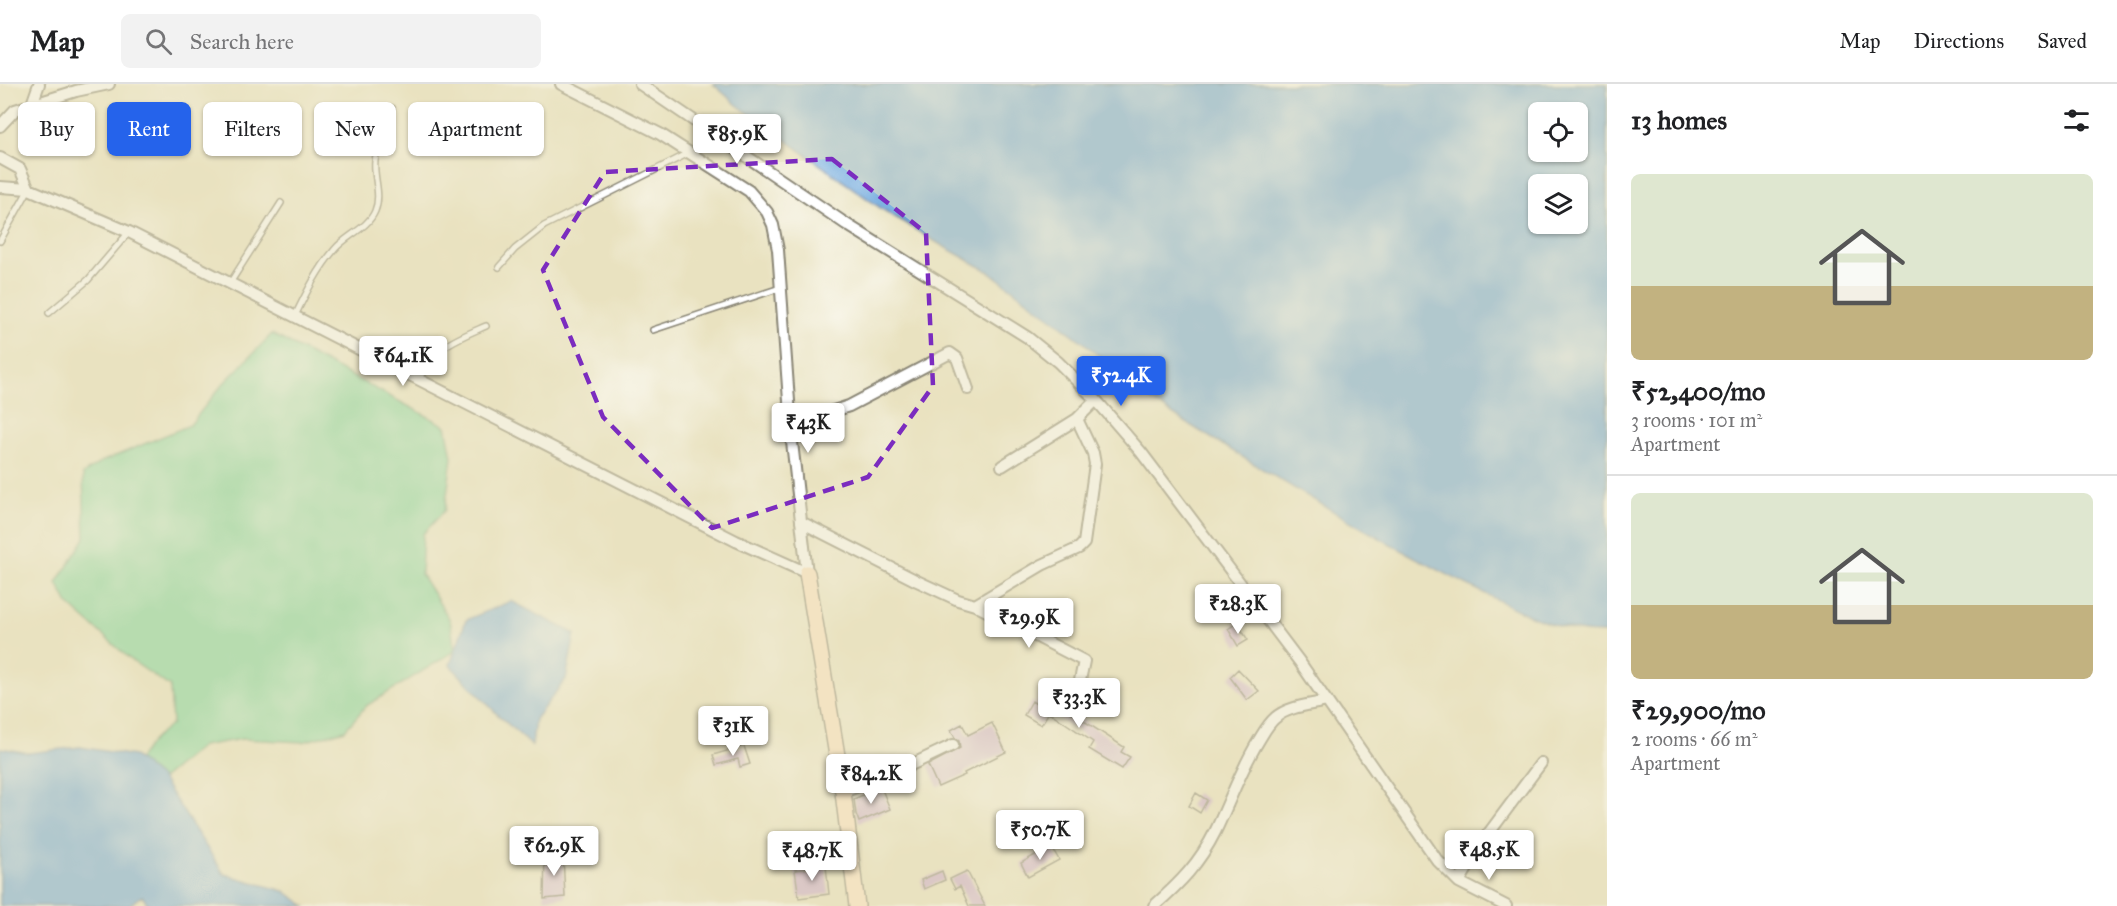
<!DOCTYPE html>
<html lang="en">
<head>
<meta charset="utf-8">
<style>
  :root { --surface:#fff; --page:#f2f2f2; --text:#202124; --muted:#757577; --line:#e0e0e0; --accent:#2563eb }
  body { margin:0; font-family:"IM FELL Great Primer",serif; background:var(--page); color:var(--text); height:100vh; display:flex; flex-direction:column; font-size:22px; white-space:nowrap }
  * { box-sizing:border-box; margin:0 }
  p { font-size:20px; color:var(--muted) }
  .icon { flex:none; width:33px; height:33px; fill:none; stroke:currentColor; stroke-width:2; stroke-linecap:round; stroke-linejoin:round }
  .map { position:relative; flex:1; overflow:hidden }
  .side { display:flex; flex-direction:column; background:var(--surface); width:510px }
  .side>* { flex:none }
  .hud { position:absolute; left:18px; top:18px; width:570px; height:54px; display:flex; gap:12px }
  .controls { position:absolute; left:1528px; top:18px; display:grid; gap:12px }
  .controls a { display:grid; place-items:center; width:60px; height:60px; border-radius:9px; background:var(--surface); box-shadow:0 2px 4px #0004; font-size:30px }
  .price { position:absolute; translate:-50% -51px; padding:0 14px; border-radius:6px; background:#fff; color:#222; font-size:20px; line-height:39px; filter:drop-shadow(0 2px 3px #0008) }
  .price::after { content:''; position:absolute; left:50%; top:36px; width:18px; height:14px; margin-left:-9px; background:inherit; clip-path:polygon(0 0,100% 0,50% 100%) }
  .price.on { background:var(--accent); color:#fff }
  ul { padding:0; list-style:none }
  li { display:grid; align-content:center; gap:12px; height:318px; padding:0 24px }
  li+li { border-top:2px solid var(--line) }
  li span { display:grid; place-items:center; height:186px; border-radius:9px; color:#555 }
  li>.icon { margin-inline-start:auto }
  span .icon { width:108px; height:108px; fill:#fffc; stroke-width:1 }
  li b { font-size:26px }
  h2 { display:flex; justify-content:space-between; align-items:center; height:72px; padding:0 24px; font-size:26px }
  .chip { padding:0 21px; border-radius:9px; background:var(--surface); box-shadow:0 2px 4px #0004; font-size:21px; line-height:54px }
  .chip.on { background:var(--accent); color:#fff }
  header { display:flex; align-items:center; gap:36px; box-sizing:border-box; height:84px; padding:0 30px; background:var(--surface); border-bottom:2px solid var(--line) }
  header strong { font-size:28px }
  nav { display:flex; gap:33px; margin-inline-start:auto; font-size:21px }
  .search { width:420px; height:54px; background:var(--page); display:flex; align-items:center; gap:15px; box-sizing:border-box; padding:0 21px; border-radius:9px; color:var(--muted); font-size:22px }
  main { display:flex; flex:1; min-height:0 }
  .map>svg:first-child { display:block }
  .green { fill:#7ad59c; stroke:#528064; stroke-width:1.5 }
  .water { fill:#6ea8de; stroke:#4c6a84; stroke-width:1.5; fill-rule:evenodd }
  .building { fill:#cba8ce }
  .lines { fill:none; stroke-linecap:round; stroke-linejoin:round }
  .lane-casing { stroke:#8a8676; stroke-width:8 }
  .street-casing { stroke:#8a8676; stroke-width:14 }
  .secondary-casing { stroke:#8a8676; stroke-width:18 }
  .lane { stroke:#fff; stroke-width:5 }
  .street { stroke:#fff; stroke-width:10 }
  .secondary { stroke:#ffe4c6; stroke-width:15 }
  .marked { fill:none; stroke:#7b2cbf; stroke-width:4.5; stroke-dasharray:12 8; stroke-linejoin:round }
</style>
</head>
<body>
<header>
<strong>Map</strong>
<div class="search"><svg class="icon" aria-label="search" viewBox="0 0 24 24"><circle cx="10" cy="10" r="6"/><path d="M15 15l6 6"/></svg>Search here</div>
<nav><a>Map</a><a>Directions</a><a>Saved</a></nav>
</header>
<main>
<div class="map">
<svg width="1607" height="822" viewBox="0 0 1607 822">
  <rect width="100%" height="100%" fill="#fdfcf7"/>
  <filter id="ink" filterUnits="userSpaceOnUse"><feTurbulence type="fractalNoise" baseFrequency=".0167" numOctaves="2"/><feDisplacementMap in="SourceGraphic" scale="12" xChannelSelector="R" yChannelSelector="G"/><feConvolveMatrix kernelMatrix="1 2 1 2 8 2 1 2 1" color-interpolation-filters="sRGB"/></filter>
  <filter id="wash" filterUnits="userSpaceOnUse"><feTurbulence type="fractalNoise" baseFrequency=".008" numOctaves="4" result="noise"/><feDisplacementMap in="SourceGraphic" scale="24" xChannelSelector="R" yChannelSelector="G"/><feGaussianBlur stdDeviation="1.35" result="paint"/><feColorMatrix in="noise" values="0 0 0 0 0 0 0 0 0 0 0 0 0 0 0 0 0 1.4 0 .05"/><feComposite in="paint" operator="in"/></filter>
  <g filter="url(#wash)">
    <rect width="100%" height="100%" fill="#e9e2c0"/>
    <path class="green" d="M272,250l174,92 6,31 -7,53 -22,24 -2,40 29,46 5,31 -89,55 -21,24 -42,12 -61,-3 -40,7 -40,33 -24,-19 16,-21 18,-15 -2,-37 -39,-27 -63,-56 -11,-21 28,-45 -2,-64 18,-12 89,-37 32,-40z"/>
    <path class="water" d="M713,0h894v549c-51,2 -96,-27 -141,-49 -99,-50 -194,-109 -289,-167l-26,-17 -68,-58 -95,-71 -47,-26 -59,-36 -145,-104zM1539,28h39v40h-39zM1539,100h39v40h-39z
      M511,517l64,33 -9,45 -31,40 -3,27 -33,-30 -49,-51 16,-45z
      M80,663l54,9 28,23 62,95 60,17 22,15h-157l-7,-10 -14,10h-128v-158l29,5z"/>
    <g id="blocks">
      <path class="building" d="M1237,539l11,17 -10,6 -10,-17z
        M1238,585l21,22 -12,9 -17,-23z
        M1039,610l18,11 4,-5 12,8 -3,4 54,35 -3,5 9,5 -8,12 -33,-20 4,-7 -44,-30 -8,13 -17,-10 8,-14 4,3z
        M992,639l14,29 -42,21 1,2 -27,12 -10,-22 32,-17 -1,-7 -4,-3 -4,-8 11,-6 6,11z
        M744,662l6,18 -10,3 -2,-8 -22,6 -3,-10z
        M881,703l9,22 -31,13 -3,-8 -2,-15z
        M1196,709l11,7 -7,13 -11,-7z
        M1051,762l8,14 -31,17 -7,-14z
        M545,769l18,2 2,42 -21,2z
        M826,782l3,28 -30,4 -4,-28z
        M942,787l3,9 -21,9 -3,-9z
        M967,787l18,35h-16l-9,-20 -5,3 -5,-10z"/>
    </g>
  </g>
  <g filter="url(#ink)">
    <use href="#blocks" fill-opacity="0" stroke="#8a8676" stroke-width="1.5"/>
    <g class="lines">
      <defs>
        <path id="lane" d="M0,157l29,-52
          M499,183l16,-18 29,-23 145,-73
          M230,199l51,-80
          M49,229l39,-33 41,-48
          M295,232c11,-23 23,-47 40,-67 11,-13 33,-21 40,-38 7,-17 -2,-33 0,-50 2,-18 12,-36 17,-53
          M653,246l127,-42
          M419,295c16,-33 35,-39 67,-53"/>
        <path id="street" d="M561,0l99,50 89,57 18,21 6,13 5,25 14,192 15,131
          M640,0l206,140 181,113 31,25 38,38 45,52 158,209 138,199 22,22 47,24
          M32,20l7,-20
          M0,42l15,-16 61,-19 33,-7
          M0,74l20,11 9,20
          M0,103l29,2 100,43 607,309 71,32
          M791,341l58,-19 101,-53 7,5 11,31
          M1002,382l75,-47 19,-19
          M801,438l116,59 41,19 17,5 67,-40 37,-17 5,-5 11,-79 -2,-11 -16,-34
          M975,521l109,56 -7,34
          M843,708l55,-21 55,-26
          M1459,798l27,-45 55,-74
          M1154,822c26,-23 45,-42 61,-74 15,-31 26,-63 44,-92 5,-8 9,-16 16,-22 13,-12 36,-13 52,-17"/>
        <path id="secondary" d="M807,489l36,219 14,114"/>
      </defs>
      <use href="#lane" class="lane-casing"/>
      <use href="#street" class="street-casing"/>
      <use href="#secondary" class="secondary-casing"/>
      <use href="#lane" class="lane"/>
      <use href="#street" class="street"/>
      <use href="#secondary" class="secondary"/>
    </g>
  </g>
  <path d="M0 0H1607V822H0ZM832,75l94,74 7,153 -65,91 -156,51 -109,-111 -60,-147 62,-98z" fill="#e9e2c0" fill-opacity=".55" fill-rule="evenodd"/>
  <path class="marked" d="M832,75l94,74 7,153 -65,91 -156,51 -109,-111 -60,-147 62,-98z"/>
</svg>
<div class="controls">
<a><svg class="icon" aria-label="locate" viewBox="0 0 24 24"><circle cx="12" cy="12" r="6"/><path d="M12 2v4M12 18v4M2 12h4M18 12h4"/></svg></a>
<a><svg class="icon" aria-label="layers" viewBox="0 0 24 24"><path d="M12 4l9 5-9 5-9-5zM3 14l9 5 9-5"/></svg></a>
</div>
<b class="price" style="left:737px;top:81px">₹85.9K</b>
<b class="price" style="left:403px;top:303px">₹64.1K</b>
<b class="price on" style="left:1121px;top:323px">₹52.4K</b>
<b class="price" style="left:808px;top:370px">₹43K</b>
<b class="price" style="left:1238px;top:551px">₹28.3K</b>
<b class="price" style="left:1029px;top:565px">₹29.9K</b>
<b class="price" style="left:1079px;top:645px">₹33.3K</b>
<b class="price" style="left:733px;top:673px">₹31K</b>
<b class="price" style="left:871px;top:721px">₹84.2K</b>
<b class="price" style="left:1040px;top:777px">₹50.7K</b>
<b class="price" style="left:554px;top:793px">₹62.9K</b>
<b class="price" style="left:1489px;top:797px">₹48.5K</b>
<b class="price" style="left:812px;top:798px">₹48.7K</b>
<div class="hud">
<a class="chip">Buy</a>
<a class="chip on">Rent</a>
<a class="chip">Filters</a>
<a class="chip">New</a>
<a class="chip">Apartment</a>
</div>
</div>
<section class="side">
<h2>13 homes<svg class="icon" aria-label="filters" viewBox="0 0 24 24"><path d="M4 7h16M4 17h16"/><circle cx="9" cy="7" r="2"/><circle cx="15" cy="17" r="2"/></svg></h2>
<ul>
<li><span style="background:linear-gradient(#dfe7d0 60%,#c2b280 0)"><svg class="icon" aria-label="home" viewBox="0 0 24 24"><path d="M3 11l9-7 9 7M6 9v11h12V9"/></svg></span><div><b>₹52,400/mo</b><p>3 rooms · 101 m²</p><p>Apartment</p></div></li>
<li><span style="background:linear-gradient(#dfe7d0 60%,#c2b280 0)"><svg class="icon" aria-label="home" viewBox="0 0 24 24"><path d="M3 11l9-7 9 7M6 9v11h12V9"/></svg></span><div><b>₹29,900/mo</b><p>2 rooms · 66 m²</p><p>Apartment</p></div></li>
</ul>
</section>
</main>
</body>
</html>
